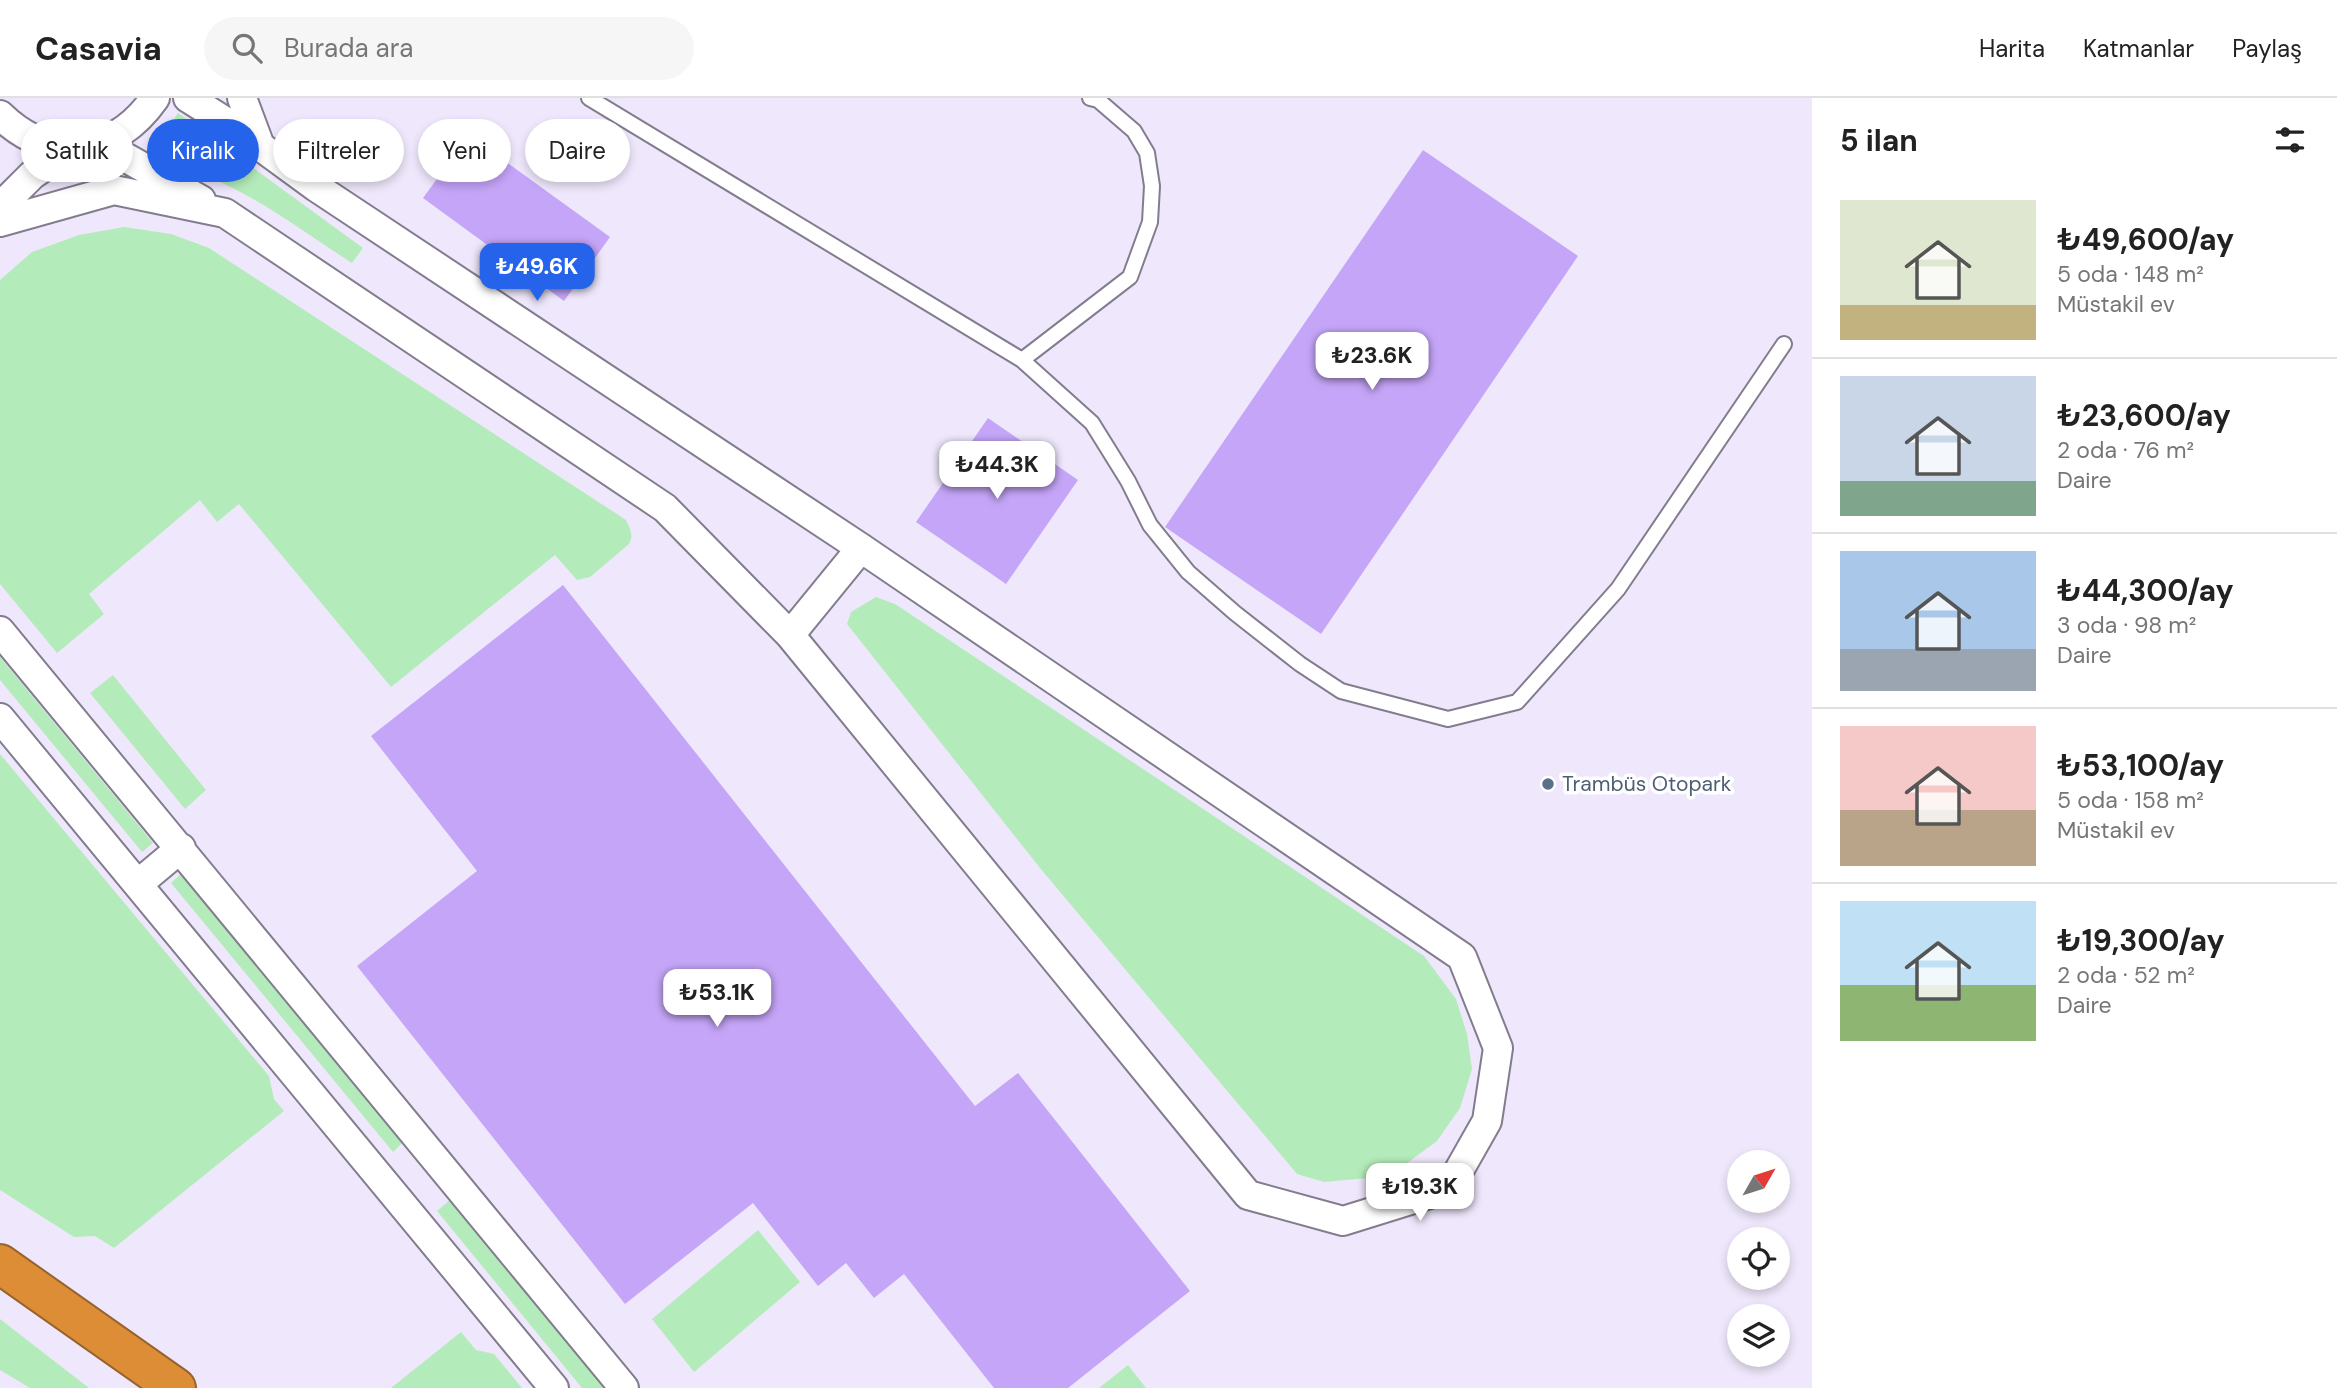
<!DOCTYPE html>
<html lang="tr">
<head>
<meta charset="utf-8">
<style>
  :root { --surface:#fff; --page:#f6f6f6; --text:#222; --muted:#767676; --line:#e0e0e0; --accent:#2563eb }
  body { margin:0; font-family:"DM Sans",sans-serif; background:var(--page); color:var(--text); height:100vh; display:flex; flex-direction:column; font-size:26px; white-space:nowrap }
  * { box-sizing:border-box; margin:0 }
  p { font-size:23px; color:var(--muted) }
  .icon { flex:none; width:38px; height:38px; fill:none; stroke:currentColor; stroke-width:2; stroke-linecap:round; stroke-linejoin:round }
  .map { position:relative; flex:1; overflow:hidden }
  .details { display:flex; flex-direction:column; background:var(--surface); width:525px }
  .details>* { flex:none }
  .banner { position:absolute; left:21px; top:21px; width:665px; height:63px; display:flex; gap:14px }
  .needle { width:46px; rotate:51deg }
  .tools { position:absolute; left:1727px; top:1052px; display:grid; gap:14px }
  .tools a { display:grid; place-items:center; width:63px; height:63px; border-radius:50%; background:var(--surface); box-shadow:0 4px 10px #0003; font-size:35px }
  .price { position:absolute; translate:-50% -60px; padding:0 16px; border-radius:14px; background:#fff; color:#222; font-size:23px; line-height:46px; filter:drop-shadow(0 2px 4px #0008) }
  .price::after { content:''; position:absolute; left:50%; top:42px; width:21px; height:16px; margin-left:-10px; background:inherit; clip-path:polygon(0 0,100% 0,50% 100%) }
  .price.active { background:var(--accent); color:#fff }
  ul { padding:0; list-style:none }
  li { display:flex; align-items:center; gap:21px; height:175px; padding:0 28px }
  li+li { border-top:2px solid var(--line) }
  li span { display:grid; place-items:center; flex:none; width:196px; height:140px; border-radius:0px; color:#555 }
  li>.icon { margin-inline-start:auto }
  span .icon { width:84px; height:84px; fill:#fffc; stroke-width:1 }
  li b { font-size:30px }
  h2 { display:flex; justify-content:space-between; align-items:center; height:84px; padding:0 28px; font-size:30px }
  .pill { padding:0 24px; border-radius:32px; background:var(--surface); box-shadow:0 4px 10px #0003; font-size:24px; line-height:63px }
  .pill.active { background:var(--accent); color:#fff }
  header { display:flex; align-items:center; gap:42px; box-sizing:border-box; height:98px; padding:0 35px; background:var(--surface); border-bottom:2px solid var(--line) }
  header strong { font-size:33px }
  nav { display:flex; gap:38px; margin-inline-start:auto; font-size:24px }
  .search { width:490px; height:63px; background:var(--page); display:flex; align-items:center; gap:18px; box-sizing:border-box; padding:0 24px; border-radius:38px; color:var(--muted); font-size:26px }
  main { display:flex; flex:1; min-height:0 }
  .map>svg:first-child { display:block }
  .green { fill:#b4ebba }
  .building { fill:#c5a5f8 }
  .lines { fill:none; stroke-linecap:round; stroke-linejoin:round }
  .lane-casing { stroke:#837c8e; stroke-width:18 }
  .street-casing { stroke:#837c8e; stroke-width:32 }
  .highway-casing { stroke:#97632d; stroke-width:42 }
  .lane { stroke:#fff; stroke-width:14 }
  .street { stroke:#fff; stroke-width:28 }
  .highway { stroke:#dc8d36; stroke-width:38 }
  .service-dot { fill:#5c6f8a; stroke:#fff; stroke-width:2.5 }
  .labels { text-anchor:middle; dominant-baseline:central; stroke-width:7; stroke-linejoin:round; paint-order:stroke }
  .service-label { font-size:21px; fill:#4e5e75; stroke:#fff; text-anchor:start }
</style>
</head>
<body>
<header>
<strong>Casavia</strong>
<div class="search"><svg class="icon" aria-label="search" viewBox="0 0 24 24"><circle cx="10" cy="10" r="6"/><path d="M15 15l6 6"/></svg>Burada ara</div>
<nav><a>Harita</a><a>Katmanlar</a><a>Paylaş</a></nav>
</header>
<main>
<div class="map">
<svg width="1812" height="1290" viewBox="0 0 1812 1290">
  <rect width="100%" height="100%" fill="#efe8fc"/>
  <path class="green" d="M178,15l185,135 -11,15c-64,-41 -128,-94 -206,-102z
    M124,129l47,7 38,14 417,272c4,9 8,15 3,24l-39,33 -13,3 -22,-25 -164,132 -152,-183 -22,18 -17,-22 -111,94 15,20 -47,39 -57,-69v-304l32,-28 47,-17z
    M876,499l19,7 529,352 32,43 11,35 5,35 -12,39 -23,33 -34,25 -35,12 -44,4 -27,-8 -257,-306 -193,-244 4,-12z
    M0,559l153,186 -11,9 -142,-172z
    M113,577l93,115 -21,19 -95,-116z
    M0,656l269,322 5,23 10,12 -170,137 -19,-12 -21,1 -74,-47z
    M182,775l220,270 -9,9 -222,-269z
    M451,1101l155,189h-24l-145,-177z
    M758,1132l42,52 -106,90 -42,-53z
    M0,1221l89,69h-59l-30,-18z
    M461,1234l15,18 18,4 28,34h-131z
    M1128,1267l18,23h-47z"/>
  <path class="building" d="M469,37l141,102 -46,64 -141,-103z
    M1423,52l155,106 -257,378 -156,-107z
    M988,320l90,62 -72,104 -90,-62z
    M563,487l412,521 43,-33 172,218 -122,97h-74l-90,-114 -30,24 -28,-35 -28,23 -65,-83 -128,101 -268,-338 120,-95 -106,-135z"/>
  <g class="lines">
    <defs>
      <path id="lane" d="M589,0l433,262 108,-83 20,-55 2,-36 -5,-33 -13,-22 -36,-31 -8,-2
        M1022,262l70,63 36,58 22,44 38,47 47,41 65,51 41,27 107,28 69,-17 101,-113 166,-245"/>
      <path id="street" d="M188,0l43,27 85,62 545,361 601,409 36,91 -11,73 -38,67 -106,33 -95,-26 -458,-560 71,-87
        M242,0l18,48
        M0,17c51,50 115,40 155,-17
        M100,45l101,57
        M0,109l32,-32 41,-28
        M0,124l114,-32 111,23 440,295 125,127
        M0,533l624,757
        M0,620l554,670
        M138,786l43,-36"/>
      <path id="highway" d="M0,1166l176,124"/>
    </defs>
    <use href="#lane" class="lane-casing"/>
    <use href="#street" class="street-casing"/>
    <use href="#highway" class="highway-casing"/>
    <use href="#lane" class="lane"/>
    <use href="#street" class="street"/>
    <use href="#highway" class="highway"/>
  </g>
  <circle class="service-dot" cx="1548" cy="686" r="7"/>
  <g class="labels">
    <g class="service-label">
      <text x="1562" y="686">Trambüs Otopark</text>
    </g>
  </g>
</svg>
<div class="tools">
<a><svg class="needle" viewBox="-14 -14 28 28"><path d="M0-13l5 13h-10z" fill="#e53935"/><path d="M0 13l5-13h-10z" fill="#767676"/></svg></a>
<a><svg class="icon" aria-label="locate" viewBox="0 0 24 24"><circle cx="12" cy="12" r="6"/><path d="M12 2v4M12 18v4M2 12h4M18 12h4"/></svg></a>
<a><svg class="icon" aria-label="layers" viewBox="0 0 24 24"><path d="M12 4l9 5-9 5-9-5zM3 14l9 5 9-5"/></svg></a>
</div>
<b class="price active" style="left:537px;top:205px">₺49.6K</b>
<b class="price" style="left:1372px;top:294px">₺23.6K</b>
<b class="price" style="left:997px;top:403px">₺44.3K</b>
<b class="price" style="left:717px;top:931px">₺53.1K</b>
<b class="price" style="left:1420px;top:1125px">₺19.3K</b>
<div class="banner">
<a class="pill">Satılık</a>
<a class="pill active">Kiralık</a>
<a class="pill">Filtreler</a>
<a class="pill">Yeni</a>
<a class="pill">Daire</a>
</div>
</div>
<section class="details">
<h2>5 ilan<svg class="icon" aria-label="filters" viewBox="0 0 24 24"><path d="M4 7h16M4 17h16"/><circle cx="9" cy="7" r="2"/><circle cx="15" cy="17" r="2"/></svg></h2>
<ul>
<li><span style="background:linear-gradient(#dfe7d0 75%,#c2b280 0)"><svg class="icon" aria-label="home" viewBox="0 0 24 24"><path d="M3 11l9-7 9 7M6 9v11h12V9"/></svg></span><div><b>₺49,600/ay</b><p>5 oda · 148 m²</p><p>Müstakil ev</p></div></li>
<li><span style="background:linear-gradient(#c9d6e8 75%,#7fa58c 0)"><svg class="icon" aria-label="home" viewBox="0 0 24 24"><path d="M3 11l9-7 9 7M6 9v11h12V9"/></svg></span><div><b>₺23,600/ay</b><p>2 oda · 76 m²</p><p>Daire</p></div></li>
<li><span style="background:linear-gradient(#a9c7e8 70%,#9aa5b1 0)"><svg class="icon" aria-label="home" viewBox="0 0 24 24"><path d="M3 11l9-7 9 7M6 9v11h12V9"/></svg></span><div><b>₺44,300/ay</b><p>3 oda · 98 m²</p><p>Daire</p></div></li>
<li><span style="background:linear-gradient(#f6c9c9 60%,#b9a48a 0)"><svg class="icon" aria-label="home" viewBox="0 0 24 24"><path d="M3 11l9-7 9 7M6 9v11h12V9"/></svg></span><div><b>₺53,100/ay</b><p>5 oda · 158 m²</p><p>Müstakil ev</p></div></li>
<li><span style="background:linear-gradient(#bfe0f5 60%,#8fb573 0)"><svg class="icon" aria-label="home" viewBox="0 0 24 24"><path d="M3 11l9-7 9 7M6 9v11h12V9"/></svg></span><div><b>₺19,300/ay</b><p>2 oda · 52 m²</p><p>Daire</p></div></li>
</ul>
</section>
</main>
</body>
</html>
